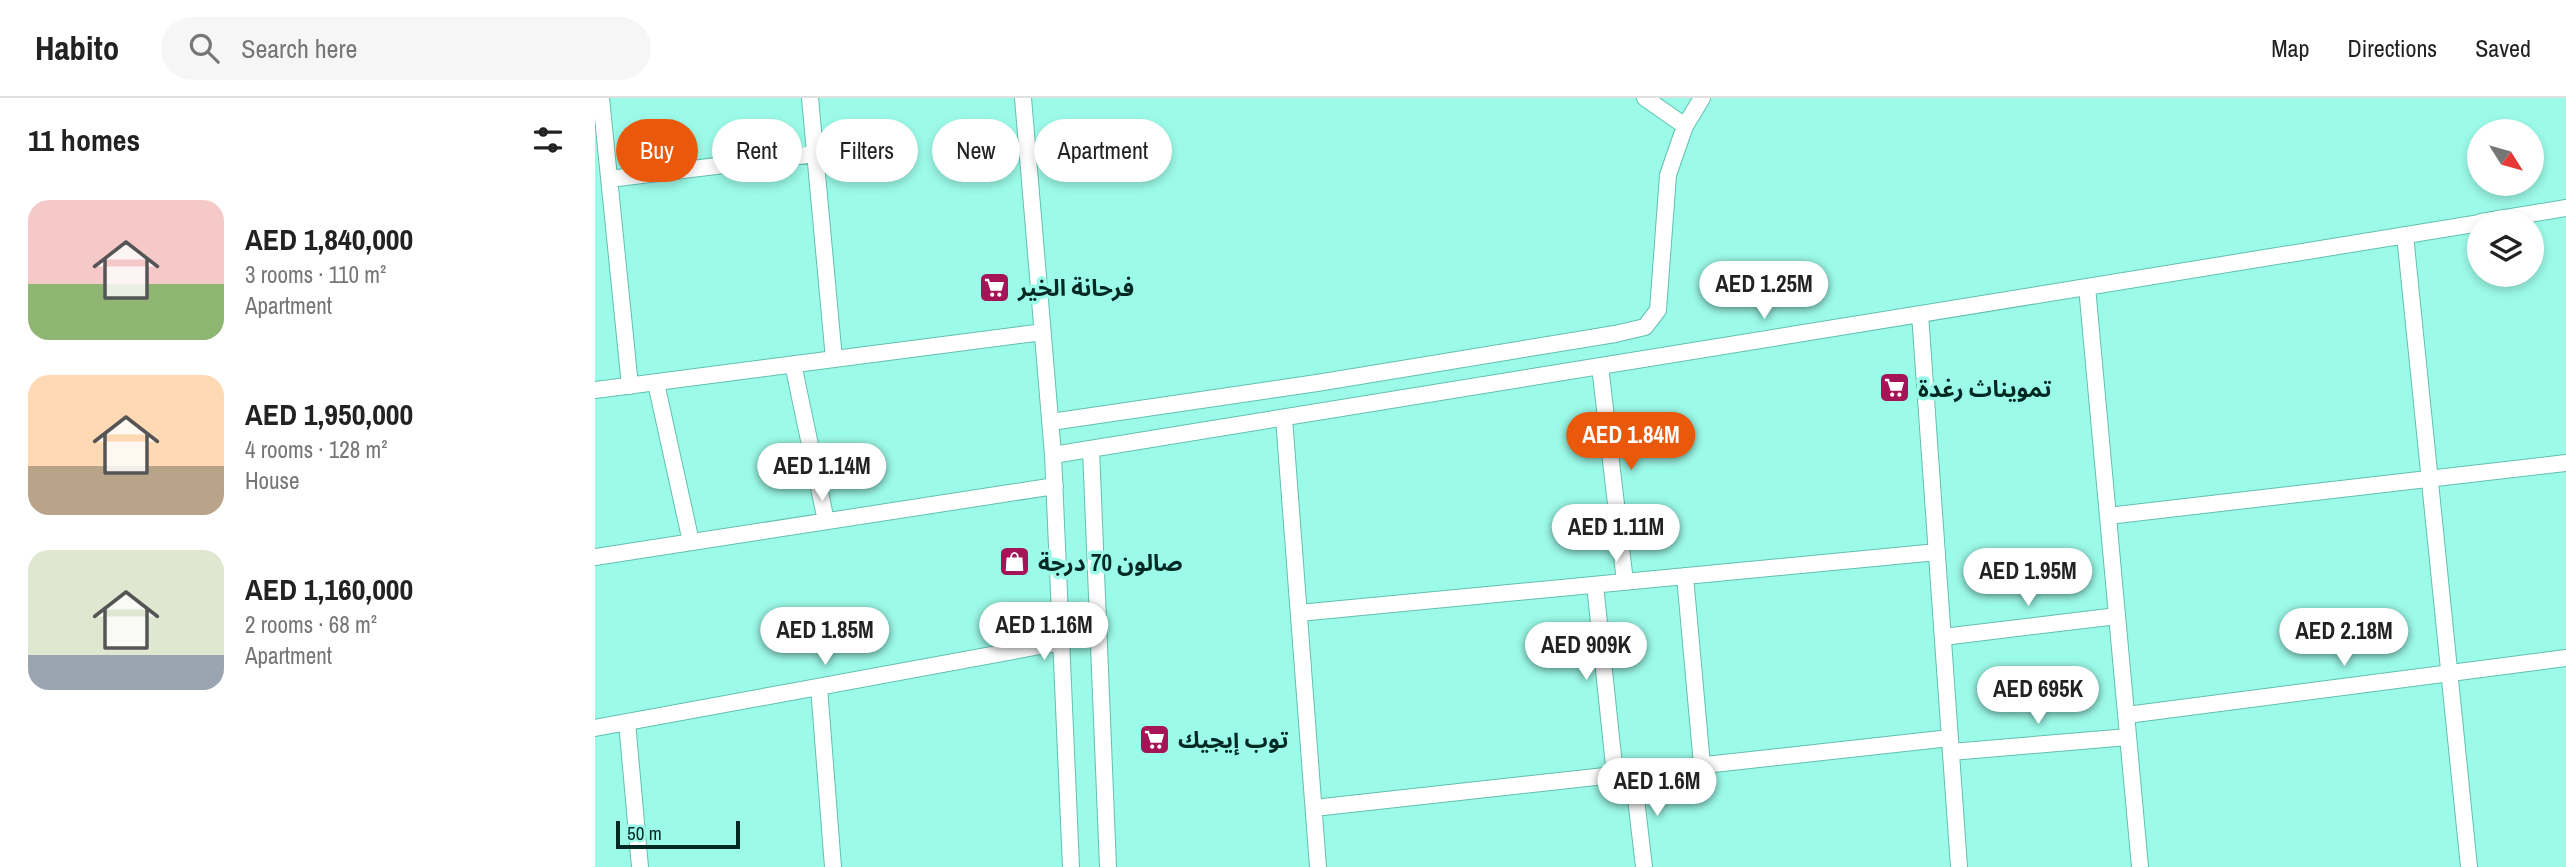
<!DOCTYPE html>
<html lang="en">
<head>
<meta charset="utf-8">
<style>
  :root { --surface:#fff; --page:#f6f6f6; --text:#222; --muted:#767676; --line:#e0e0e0; --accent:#ea580c }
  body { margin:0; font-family:"Archivo Narrow","Noto Sans Arabic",sans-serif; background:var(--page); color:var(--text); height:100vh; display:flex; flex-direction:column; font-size:26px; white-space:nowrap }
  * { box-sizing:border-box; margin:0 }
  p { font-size:23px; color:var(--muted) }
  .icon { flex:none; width:38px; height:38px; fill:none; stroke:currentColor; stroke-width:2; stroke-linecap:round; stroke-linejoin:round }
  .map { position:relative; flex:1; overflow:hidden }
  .side { display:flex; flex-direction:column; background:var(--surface); width:595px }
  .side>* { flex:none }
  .guide { position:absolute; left:21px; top:21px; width:665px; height:63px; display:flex; gap:14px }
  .needle { width:46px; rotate:127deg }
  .fabs { position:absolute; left:1872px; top:21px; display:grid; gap:14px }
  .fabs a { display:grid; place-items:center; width:77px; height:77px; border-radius:50%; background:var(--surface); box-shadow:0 4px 10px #0003; font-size:35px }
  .scale { position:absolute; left:21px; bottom:18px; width:124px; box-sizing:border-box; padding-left:7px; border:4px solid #002923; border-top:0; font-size:19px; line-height:24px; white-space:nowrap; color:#002923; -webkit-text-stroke:5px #9cfae8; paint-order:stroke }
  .price { position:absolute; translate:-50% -60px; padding:0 16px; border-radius:24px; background:#fff; color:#222; font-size:23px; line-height:46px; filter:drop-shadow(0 2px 4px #0008) }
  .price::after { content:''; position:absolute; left:50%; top:42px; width:21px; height:16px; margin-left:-10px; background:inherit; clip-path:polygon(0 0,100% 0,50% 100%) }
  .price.selected { background:var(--accent); color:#fff }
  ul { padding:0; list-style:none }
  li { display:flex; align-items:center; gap:21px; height:175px; padding:0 28px }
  li span { display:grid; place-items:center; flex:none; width:196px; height:140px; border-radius:21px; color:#555 }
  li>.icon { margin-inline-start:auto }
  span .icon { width:84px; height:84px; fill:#fffc; stroke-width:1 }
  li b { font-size:30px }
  h2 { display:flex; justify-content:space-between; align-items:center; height:84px; padding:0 28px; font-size:30px }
  .pill { padding:0 24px; border-radius:32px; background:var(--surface); box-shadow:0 4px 10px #0003; font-size:24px; line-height:63px }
  .pill.selected { background:var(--accent); color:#fff }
  header { display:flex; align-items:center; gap:42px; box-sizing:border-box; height:98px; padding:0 35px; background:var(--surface); border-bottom:2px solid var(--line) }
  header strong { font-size:33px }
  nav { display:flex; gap:38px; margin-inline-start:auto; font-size:24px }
  .search { width:490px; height:63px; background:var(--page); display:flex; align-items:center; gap:18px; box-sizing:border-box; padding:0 24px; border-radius:38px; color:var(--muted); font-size:26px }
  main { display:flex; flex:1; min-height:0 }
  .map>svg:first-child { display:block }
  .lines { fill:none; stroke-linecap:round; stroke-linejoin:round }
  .minor-casing { stroke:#62c0af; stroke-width:18 }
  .minor { stroke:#fff; stroke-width:16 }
  .labels { text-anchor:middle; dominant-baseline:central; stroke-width:7; stroke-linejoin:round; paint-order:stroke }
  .poi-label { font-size:23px; font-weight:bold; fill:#002923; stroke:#9cfae8; text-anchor:start }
</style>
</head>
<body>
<header>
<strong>Habito</strong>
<div class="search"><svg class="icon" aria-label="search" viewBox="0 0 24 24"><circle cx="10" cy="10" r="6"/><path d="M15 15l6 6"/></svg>Search here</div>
<nav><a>Map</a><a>Directions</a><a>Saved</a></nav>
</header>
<main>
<section class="side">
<h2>11 homes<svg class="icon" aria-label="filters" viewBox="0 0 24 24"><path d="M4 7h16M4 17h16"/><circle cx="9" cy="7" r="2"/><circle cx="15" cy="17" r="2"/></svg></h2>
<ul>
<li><span style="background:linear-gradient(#f6c9c9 60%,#8fb573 0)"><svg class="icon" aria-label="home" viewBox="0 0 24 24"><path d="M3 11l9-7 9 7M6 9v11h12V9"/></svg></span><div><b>AED 1,840,000</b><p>3 rooms · 110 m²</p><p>Apartment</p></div></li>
<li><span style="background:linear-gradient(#ffd9b3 65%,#b9a48a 0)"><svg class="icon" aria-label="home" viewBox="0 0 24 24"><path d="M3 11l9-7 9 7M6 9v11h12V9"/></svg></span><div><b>AED 1,950,000</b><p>4 rooms · 128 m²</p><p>House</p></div></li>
<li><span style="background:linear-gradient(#dfe7d0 75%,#9aa5b1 0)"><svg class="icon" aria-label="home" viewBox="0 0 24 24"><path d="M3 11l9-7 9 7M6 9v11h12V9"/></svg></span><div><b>AED 1,160,000</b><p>2 rooms · 68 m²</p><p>Apartment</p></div></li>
</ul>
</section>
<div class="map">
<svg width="1971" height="769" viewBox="0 0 1971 769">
  <rect width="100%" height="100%" fill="#9cfae8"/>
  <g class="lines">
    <defs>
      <path id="minor" d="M6,0l29,288
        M215,0l24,261
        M428,0l30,357 18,412
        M1050,0l40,28
        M14,81l206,-25
        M1886,124l85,-14
        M1810,137l64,632
        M1492,189l53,580
        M1325,216l39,553
        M198,266l33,157
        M1005,268l25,216
        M61,285l35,159
        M0,292l448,-58
        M689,320l34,449
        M456,324l266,-39 298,-49 30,-7 13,-17 10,-135 17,-49 17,-28
        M496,351l17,418
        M458,357l1427,-232
        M1513,418l458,-53
        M0,459l460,-71
        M1090,478l17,189
        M1000,487l20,190
        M704,515l638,-61
        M1348,539l174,-21
        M224,589l14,180
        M1532,617l439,-57
        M32,624l13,145
        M0,630l467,-86
        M1356,654l177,-15
        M1038,675l11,94
        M719,710l636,-70"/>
    </defs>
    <use href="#minor" class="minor-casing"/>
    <use href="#minor" class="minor"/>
  </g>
  <defs>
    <symbol id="supermarket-square" viewBox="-11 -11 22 22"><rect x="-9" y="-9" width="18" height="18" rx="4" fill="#a41456" stroke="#9cfae8"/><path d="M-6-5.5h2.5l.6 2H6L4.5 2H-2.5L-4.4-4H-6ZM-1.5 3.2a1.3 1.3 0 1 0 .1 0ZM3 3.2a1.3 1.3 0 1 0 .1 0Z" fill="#fff"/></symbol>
    <symbol id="shop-square" viewBox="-11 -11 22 22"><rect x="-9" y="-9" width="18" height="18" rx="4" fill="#a41456" stroke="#9cfae8"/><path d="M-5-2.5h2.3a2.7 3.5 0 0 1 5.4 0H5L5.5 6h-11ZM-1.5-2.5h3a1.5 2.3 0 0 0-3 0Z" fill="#fff"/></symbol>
  </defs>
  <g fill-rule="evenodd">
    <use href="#supermarket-square" x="382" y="172" width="35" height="35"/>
    <use href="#supermarket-square" x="1282" y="272" width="35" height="35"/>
    <use href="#shop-square" x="402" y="446" width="35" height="35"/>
    <use href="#supermarket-square" x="542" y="624" width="35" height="35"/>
  </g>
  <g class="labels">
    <g class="poi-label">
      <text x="423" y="189">فرحانة الخير</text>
      <text x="1323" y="290">تمويناث رغدة</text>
      <text x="443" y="464">صالون 70 درجة</text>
      <text x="583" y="641">توب إيجيك</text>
    </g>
  </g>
</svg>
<div class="fabs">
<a><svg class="needle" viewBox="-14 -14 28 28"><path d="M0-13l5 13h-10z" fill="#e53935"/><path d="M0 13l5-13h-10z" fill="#767676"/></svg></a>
<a><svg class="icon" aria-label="layers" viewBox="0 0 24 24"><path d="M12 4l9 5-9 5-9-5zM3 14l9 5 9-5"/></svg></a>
</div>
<div class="scale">50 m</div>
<b class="price" style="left:1169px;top:223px">AED 1.25M</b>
<b class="price selected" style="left:1036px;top:374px">AED 1.84M</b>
<b class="price" style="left:227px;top:405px">AED 1.14M</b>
<b class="price" style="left:1021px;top:466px">AED 1.11M</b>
<b class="price" style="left:1433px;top:510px">AED 1.95M</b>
<b class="price" style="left:449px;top:564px">AED 1.16M</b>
<b class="price" style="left:230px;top:569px">AED 1.85M</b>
<b class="price" style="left:1749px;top:570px">AED 2.18M</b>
<b class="price" style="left:991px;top:584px">AED 909K</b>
<b class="price" style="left:1443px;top:628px">AED 695K</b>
<b class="price" style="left:1062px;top:720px">AED 1.6M</b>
<div class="guide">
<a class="pill selected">Buy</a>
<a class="pill">Rent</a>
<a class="pill">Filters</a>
<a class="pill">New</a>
<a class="pill">Apartment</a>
</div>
</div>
</main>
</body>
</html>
